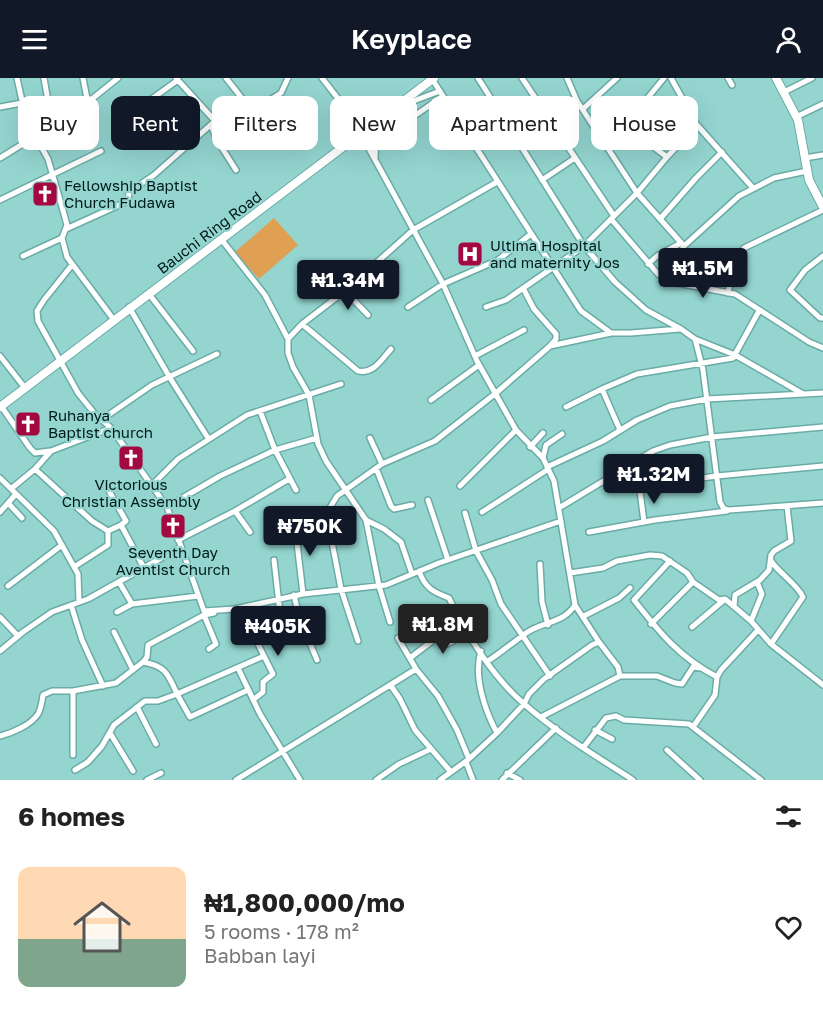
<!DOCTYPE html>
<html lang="en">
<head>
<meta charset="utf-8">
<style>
  :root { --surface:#fff; --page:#f2f2f2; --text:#222; --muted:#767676; --accent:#111827 }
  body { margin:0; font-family:"Golos Text",sans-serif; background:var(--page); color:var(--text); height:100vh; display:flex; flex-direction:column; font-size:22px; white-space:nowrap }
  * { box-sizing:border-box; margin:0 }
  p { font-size:20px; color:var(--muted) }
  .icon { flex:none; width:33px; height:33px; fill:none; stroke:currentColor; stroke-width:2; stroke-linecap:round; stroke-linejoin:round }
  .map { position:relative; height:702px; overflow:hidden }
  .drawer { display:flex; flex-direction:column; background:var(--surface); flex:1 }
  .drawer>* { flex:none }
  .guide { position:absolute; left:18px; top:18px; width:788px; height:54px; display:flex; gap:12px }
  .price { position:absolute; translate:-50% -51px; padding:0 14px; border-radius:6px; background:var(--accent); color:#fff; font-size:20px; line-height:39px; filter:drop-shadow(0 2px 3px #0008) }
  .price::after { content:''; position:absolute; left:50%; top:36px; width:18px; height:14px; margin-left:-9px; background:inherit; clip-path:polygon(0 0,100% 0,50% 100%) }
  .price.on { background:#222; color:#fff }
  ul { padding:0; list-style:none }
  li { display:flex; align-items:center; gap:18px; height:150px; padding:0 18px }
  li span { display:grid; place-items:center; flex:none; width:168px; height:120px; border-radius:12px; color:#555 }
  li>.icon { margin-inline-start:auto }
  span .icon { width:72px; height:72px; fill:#fffc; stroke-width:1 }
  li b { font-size:26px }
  h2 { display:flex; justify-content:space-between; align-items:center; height:72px; padding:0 18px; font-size:26px }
  .pill { padding:0 21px; border-radius:12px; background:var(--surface); box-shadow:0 6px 24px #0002; font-size:21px; line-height:54px }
  .pill.on { background:var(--accent); color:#fff }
  header { display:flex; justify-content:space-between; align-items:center; height:78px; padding:0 18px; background:var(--accent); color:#fff; font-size:27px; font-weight:600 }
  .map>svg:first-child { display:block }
  .garden { fill:#dfa053 }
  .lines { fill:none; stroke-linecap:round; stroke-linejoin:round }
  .street-casing { stroke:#6baba6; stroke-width:8 }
  .secondary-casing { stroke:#6baba6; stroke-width:10 }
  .primary-casing { stroke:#6baba6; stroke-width:10 }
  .street { stroke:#fff; stroke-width:5 }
  .secondary { stroke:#fff; stroke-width:8 }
  .primary { stroke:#fff; stroke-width:8 }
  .labels { text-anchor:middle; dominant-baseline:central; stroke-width:4.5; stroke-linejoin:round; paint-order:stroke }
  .poi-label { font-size:15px; fill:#011b1a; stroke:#94d5d0; text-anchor:start }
  .street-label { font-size:15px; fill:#011b1a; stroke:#94d5d0 }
</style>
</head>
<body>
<header><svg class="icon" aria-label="menu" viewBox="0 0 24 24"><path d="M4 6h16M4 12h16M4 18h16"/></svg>Keyplace<svg class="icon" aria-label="person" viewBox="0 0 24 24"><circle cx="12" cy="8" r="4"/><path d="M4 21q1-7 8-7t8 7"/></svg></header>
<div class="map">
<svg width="823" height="702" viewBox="0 0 823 702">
  <rect width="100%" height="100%" fill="#94d5d0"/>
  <path class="garden" d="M274,140l24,27 -39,34 -24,-27z"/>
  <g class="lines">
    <defs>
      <path id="street" d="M17,0l9,41 22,40 16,55 3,11 -5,13 5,19 47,63
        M44,0l8,47
        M83,0l5,26
        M176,0l39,43
        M226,0l22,28
        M322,0l42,54
        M478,0l106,168 31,36 31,28 35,19 14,10 8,31 17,132 4,7 5,1 94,-7
        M522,0l92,138
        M567,0l10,23 60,92 47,53
        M671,0l26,47 56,63
        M728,0l4,7
        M432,1l149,232 30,22
        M784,14l28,-14
        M144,27l15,25
        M403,27l37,-14
        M0,29l22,-4
        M583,31l34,-31
        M637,33l27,-33
        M132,35l46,-33
        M796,39l27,-13
        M211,47l6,15 19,30
        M361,56l82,150 34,77 39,69 27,28 11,23 21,124 24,37
        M601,58l22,-15
        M640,59l27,20
        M376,67l8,-12 26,-14 33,-23
        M0,80l26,-16 9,-8 37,-19 46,-37
        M375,80l1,-27 4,-11
        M805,80l18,-3
        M542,102l33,-22
        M0,122l101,-49
        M611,141l47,55 14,8 63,12 74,48 14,6
        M660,141l36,-41 26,-26
        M66,151l62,-28 1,-9 25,-17 61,-54 33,-15 3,6 30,-19 7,-15
        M221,161l44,56 23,44v14l5,14 16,28 9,49 8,17 40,59 18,9 17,13 11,32
        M23,178l39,-18
        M823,178l-18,14 -15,20 30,28h3
        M648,186l9,-8 24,-13
        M72,187l-28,35 -7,11 1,10 40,72 16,20 17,15 56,79 37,104 31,-2 68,-15 83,-9 53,-22 122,-42
        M672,204l3,-20 9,-16 55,-50 35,-18 33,-7
        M345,213l23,24
        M728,215l6,-28 10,-17 79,-38
        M149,216l44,57
        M129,229l41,71 38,60
        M408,229l35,-23 55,-24 33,-26
        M486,229l20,-7 78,-54 53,-53 30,-36 30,-32
        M302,246l56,47c16,3 23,-11 33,-22
        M288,261l14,-15 43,-33 68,-61 84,-48
        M695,261l40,16 68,39
        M550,268l61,-13h20l49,-4
        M0,278l25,32
        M475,278l49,-26
        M602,311l18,41
        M431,322l48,-35
        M1,328l29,42 5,5 15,-2
        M566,329l36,-18 35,-15 96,-16 26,-47
        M260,333l15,39 21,40
        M101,342l51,-35 65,-31
        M370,360l12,26
        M530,369l13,-14
        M642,379l14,27 61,-8 106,-10
        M543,380l3,-13 16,-11
        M547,389l56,-26 34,-21 33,-14 37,-7 116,-6
        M376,390l15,38 3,3 18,-4
        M35,391l57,52 16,10 13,-6 23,43
        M0,400l54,53 24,43 1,28
        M104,404l22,39 -5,4
        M152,407l26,-26 69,-44 94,-31
        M460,408l56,-56
        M12,410l23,-19 16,-18 60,-23
        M428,422l20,60
        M8,425l14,15
        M167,429l53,-31 55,-26 42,-12
        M559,430l94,-57 17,-6 42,-8 111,-10
        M235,433l15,21
        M0,434l16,-18
        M482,434l65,-42
        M465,435l11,38 16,29 9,24 49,72
        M366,442l13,66 11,36
        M644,444l-4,-31 16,-7
        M589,454l66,-12 72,-9
        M178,462l57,-29 54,-32
        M670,483l-36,39c26,33 45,57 83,77
        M771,483c9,13 26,23 32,36l-32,47
        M540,486l2,38 6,23
        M74,489l34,-22v-14
        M419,493c6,17 14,21 30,27 17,36 44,79 74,105 34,30 73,53 110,77
        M570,495l33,-5 14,-7 33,-6 12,1 25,17 6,9 26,18 6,-1 26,22 20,23 52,41
        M119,504l13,22 66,-8
        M8,508l54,-41
        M303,516l-6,-51 12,-13 13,-9
        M294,517l5,22 18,43
        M71,527l11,35 21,46
        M734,528l1,-11 25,-15 9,-10 2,-15 3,-4 17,-10 -4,-35
        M235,531l15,19 23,46 -10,8v10l-10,8
        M117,534l15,-8
        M204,537l12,29 -7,5
        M584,538l35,-18 11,-10
        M0,539l18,19
        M751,543l11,-27 -5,-12
        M651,546l42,-42
        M692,549l32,-27
        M250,550l30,-15 -6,-53
        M114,554l19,38
        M398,560l18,31 22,27 19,34 12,29
        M358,563l-17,-52 -9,-47 -9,-13 -1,-8 15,-25 45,-32 53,-23 61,-48 54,-47 6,-7v-5l-22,-25 -11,-21
        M0,573l23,-19 29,-20 36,-13 93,-52
        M481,573c-8,25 4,60 16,82
        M410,580l30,-23 7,9 21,-11
        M488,583c13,-9 26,-19 38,-28 17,-12 37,-9 49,-28
        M143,584c23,4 25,12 34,32l87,-38
        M238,590l22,46 40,66
        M391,608l9,13 15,31 36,42
        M137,629l19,37
        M541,639l79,-41h37l18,7 7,1 11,-17 7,1
        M693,649l22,-32 2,-18 4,-7 37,-40
        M595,652l17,9
        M110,655l23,38
        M0,658c12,-3 31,-11 38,-22 3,-5 4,-12 5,-19l9,-4h21l43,-8 27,-21 4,-5 1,-12 56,-30 10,-2
        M583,670l23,-30 10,-2 8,4 65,4 72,56
        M667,672l33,30
        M73,677v-64
        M466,684l7,18
        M75,692l13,-8 14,-16 12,-21 31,-24h13l19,-7 13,23 58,-27
        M507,695l13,7
        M147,702l14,-7
        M236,702l180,-111
        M376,702l23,-16 32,-15
        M440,702l29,-21 28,-26 27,-29 5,-10 15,-15 48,-34 7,-3 19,25 2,9
        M502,702l54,-52"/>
      <path id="secondary" d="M776,0l22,42 11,60 14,27"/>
      <path id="primary" d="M0,329l434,-329"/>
    </defs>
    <use href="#street" class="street-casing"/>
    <use href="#secondary" class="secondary-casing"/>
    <use href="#primary" class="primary-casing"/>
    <use href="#street" class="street"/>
    <use href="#secondary" class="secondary"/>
    <use href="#primary" class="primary"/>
  </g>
  <defs>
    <symbol id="church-square" viewBox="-11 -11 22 22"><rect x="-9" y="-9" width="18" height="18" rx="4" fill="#a30841" stroke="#94d5d0"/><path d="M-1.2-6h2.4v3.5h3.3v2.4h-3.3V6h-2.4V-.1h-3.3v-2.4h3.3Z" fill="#fff"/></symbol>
    <symbol id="hospital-square" viewBox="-11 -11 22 22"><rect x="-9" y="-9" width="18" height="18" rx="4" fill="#a30841" stroke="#94d5d0"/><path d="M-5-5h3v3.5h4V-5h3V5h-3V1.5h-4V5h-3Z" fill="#fff"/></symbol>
  </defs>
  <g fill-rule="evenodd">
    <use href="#church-square" x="30" y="101" width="30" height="30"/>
    <use href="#hospital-square" x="455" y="161" width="30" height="30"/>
    <use href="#church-square" x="13" y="331" width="30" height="30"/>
    <use href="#church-square" x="116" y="365" width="30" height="30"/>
    <use href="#church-square" x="158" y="433" width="30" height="30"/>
  </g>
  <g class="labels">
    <g class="poi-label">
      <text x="64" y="107">Fellowship Baptist<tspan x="64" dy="17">Church Fudawa</tspan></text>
      <text x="490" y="167">Ultima Hospital<tspan x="490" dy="17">and maternity Jos</tspan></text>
      <text x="48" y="337">Ruhanya<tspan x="48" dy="17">Baptist church</tspan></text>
      <text x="131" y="406" text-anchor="middle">Victorious<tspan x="131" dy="17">Christian Assembly</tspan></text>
      <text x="173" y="474" text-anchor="middle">Seventh Day<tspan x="173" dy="17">Aventist Church</tspan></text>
    </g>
    <g class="street-label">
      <text transform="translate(209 154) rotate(-37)">Bauchi Ring Road</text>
    </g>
  </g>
</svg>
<b class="price" style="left:703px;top:221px">₦1.5M</b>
<b class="price" style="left:348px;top:233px">₦1.34M</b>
<b class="price" style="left:654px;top:427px">₦1.32M</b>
<b class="price" style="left:310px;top:479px">₦750K</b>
<b class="price on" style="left:443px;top:577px">₦1.8M</b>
<b class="price" style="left:278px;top:579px">₦405K</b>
<div class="guide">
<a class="pill">Buy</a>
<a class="pill on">Rent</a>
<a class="pill">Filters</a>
<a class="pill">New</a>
<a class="pill">Apartment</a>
<a class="pill">House</a>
</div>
</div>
<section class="drawer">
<h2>6 homes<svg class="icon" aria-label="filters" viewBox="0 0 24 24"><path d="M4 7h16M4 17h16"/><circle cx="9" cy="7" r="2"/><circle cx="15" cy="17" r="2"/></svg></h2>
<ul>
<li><span style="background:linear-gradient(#ffd9b3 60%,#7fa58c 0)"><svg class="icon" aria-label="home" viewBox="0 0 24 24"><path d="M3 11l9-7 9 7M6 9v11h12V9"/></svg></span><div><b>₦1,800,000/mo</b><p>5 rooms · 178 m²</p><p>Babban layi</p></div><svg class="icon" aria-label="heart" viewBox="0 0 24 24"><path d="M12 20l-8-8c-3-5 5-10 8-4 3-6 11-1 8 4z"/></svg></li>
</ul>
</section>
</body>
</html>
